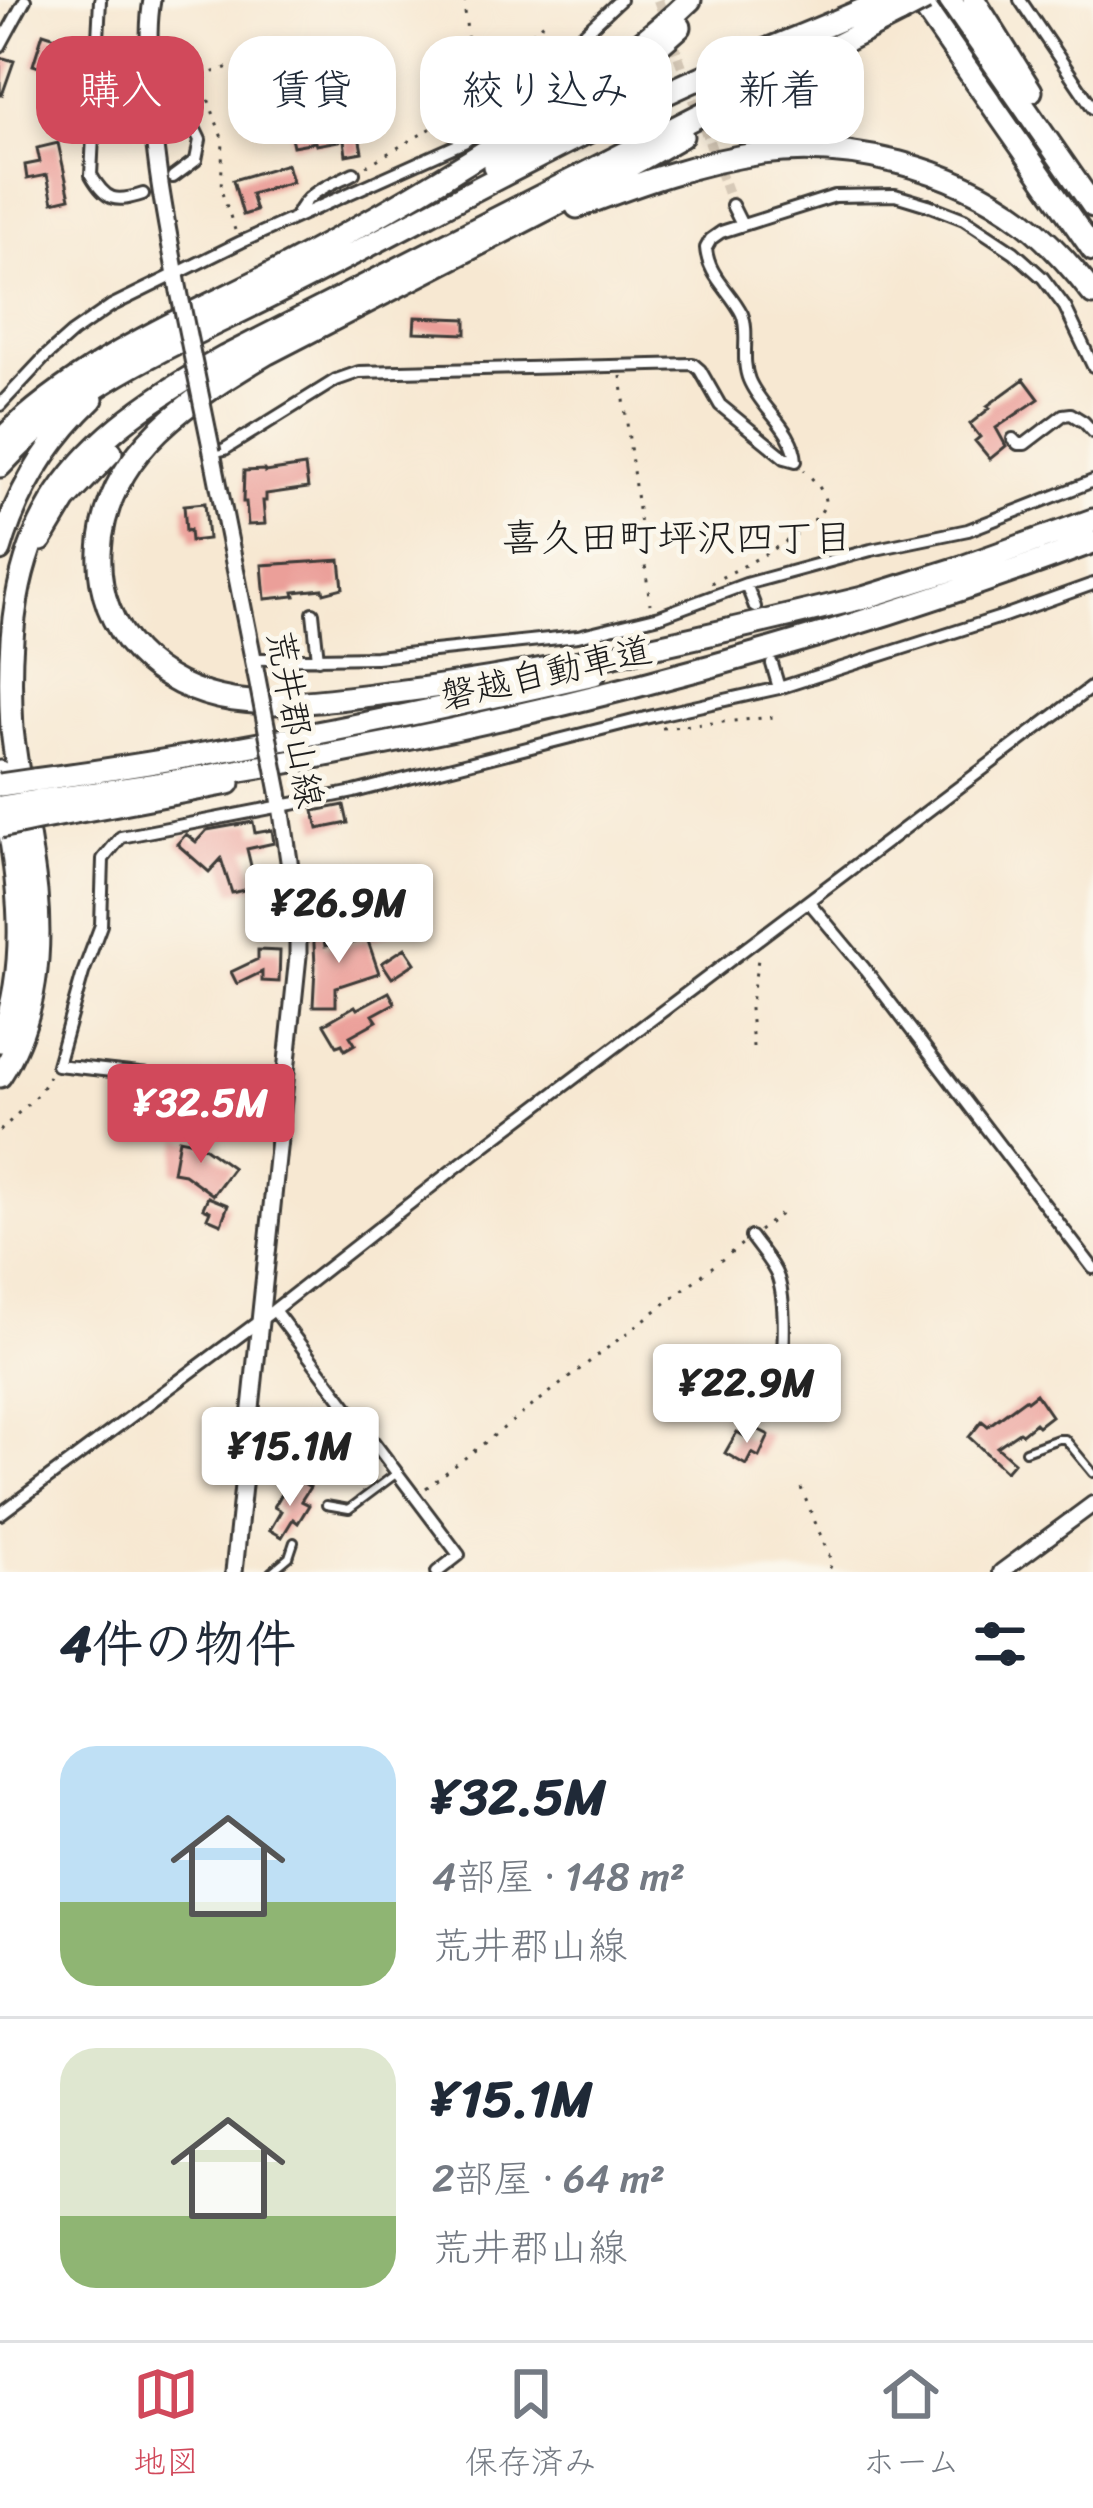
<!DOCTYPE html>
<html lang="ja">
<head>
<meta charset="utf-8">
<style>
  :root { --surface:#fff; --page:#f2f2f3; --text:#1f2937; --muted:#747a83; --line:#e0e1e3; --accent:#d1495b }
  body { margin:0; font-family:Sriracha,"Klee One",sans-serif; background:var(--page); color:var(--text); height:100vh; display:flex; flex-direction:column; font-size:45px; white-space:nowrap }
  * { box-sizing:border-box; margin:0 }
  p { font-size:39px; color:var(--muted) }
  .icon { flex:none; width:66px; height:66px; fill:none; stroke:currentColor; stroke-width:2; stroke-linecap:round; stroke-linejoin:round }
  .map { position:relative; height:1572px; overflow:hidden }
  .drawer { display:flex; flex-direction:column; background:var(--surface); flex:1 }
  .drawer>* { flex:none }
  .hud { position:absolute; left:36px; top:36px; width:1023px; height:108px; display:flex; gap:24px }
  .price { position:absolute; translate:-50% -102px; padding:0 27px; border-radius:12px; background:#fff; color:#222; font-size:39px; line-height:78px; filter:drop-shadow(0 3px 6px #0008) }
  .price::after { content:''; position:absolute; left:50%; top:72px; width:36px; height:27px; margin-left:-18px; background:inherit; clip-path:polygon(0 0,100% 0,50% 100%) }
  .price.current { background:var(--accent); color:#fff }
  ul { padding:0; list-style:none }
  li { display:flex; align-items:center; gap:36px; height:300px; padding:0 60px }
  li+li { border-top:3px solid var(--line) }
  li span { display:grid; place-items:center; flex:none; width:336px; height:240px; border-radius:36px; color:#555 }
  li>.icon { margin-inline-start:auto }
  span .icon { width:144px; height:144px; fill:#fffc; stroke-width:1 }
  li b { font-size:51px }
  h2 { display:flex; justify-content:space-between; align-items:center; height:144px; padding:0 60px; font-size:51px }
  .tag { padding:0 42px; border-radius:36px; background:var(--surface); box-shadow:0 6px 18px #0003; font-size:42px; line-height:108px }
  .tag.current { background:var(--accent); color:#fff }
  .tab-bar { display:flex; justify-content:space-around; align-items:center; height:168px; border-top:3px solid var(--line); background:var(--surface); font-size:33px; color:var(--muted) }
  .tab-bar a { display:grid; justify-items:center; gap:6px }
  .tab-bar .current { color:var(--accent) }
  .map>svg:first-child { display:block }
  .building { fill:#eb9f99 }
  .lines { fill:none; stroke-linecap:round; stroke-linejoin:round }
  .minor-tunnel { stroke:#d6c9b7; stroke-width:10; stroke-dasharray:10 5; stroke-linecap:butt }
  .service-casing { stroke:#3d3b37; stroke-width:12 }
  .minor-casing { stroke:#3d3b37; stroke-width:16 }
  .tertiary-casing { stroke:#3d3b37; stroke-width:20 }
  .secondary-casing { stroke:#3d3b37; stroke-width:21 }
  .motorway-casing { stroke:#3d3b37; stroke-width:27 }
  .path { stroke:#3d3b37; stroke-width:3; stroke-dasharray:3 9; stroke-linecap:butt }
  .service { stroke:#fff; stroke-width:6 }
  .minor { stroke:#fff; stroke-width:10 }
  .tertiary { stroke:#fff; stroke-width:14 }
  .secondary { stroke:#fff; stroke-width:15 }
  .motorway { stroke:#fff; stroke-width:21 }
  .secondary-bridge-casing { stroke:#3d3b37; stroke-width:21; stroke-linecap:butt }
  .motorway-bridge-casing { stroke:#3d3b37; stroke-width:27; stroke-linecap:butt }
  .secondary-bridge { stroke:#fff; stroke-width:15 }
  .motorway-bridge { stroke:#fff; stroke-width:21 }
  .labels { text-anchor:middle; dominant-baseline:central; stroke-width:10; stroke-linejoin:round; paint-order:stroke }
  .street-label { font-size:36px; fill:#1c1c1c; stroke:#fbf7ec }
  .neighbourhood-label { font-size:39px; fill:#1c1c1c; stroke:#fbf7ec }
</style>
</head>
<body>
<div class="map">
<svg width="1093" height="1572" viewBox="0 0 1093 1572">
  <rect width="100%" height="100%" fill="#fbf7ec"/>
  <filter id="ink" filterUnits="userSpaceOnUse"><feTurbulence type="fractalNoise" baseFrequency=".00833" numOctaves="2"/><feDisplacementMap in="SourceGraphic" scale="24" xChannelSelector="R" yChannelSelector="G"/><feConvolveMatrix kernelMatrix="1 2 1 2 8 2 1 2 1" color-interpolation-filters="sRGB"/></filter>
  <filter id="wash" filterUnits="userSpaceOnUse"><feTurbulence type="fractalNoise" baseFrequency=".004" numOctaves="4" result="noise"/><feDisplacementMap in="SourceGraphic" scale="48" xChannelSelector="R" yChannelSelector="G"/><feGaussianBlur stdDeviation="2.7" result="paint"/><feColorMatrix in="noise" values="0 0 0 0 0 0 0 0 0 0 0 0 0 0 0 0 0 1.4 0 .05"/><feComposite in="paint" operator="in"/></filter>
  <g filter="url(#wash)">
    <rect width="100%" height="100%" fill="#f7e8d2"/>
    <g id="blocks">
      <path class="building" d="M43,33l38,12 -11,32 -37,-12z
        M0,57l14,4 -12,34h-2z
        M352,116l2,9h3l5,27 -16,3 -2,-15 -28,5 -1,-3 -22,4 -4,-18z
        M58,143l12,55 -17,4 -6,-27 -20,4 -2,-14 15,-3 -3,-14z
        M287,164l5,18 -41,12 5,17 -13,4 -10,-35z
        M415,317l51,2v15l-52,-2z
        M1024,379l15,20 -43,29 10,18 -16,13 -15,-18 5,-4 -10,-13 20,-16 -3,-2z
        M305,466l3,22 -42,6v7h-3l2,23 -17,1 -2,-23h-3l1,-31 20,-1 1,2z
        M205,503l3,36 -17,2 -1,-11 -4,1 -2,-26z
        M340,560l3,28 -19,5 -1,-4 -29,3 1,4 -30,3 -3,-34z
        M344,805l4,18 -30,6 -4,-18z
        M253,822l2,11 17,-3 2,13 -27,6 9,38 -24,6 -11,-34 -12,13 -32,-28 9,-10 10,8 11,-12z
        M387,918l6,14 -21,8 -5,-15z
        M321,920l4,26 23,-2 19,-6 12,35 -43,14v19h-23l2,-39 -2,-46z
        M405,948l10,15 -23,15 -10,-15z
        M258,950l22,1 -1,31 -17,-1v-9l-25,12 -6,-12 27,-13z
        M389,992l6,11 -22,12 4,6 -27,15 5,8 -10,6 -3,-6 -5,2 -13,-22 31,-18 2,3z
        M179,1139l19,4 35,25 -20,27 -29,-21 -11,-2z
        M208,1197l20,8 -7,19 -14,-6 3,-7 -7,-3z
        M1036,1394l15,22 -13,10 -3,-3 -13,11 -3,-2 -22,15 17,15 -8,9 -37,-34 13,-16 6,5 37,-27 2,2z
        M757,1429l12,6 -10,22 -7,-4 -6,12 -21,-12 12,-21 12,7z
        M300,1481l10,6 -9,14 8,4 -11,18 -5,-4 -11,18 -12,-7 11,-19 -7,-4 10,-17 7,5z"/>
    </g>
  </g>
  <g filter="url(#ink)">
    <use href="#blocks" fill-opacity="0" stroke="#3d3b37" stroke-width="3"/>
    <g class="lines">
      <path class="minor-tunnel" d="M658,0l74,205"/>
      <defs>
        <path id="service" d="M1025,1451l33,-12h7l28,34
          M326,1505l23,4 48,-36
          M271,1572l18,-15 5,-15"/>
        <path id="minor" d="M100,0l-9,175c15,26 24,28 52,19
          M1020,0l73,108
          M0,46l25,-46
          M150,90h20l9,6 21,44 -4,20 -23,17
          M732,205l10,20
          M296,217c9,-25 36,-33 58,-44
          M0,405l45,-48 27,-24 39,-27 130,-64 223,-100 38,-28 34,-36 84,-78
          M1013,439l5,5h7l38,-29 8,-1 13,8 9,10
          M212,452l13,-3 111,-69 23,-8 334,-8 7,6 20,35 65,53 11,3
          M796,461c-2,-32 -35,-52 -47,-81 -9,-22 1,-47 -7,-66 -12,-24 -34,-38 -36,-66l5,-9 10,-7 114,-36 60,-1 33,10 36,14 50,33 29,26 22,29 28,59
          M746,584l9,23
          M313,613l5,46
          M254,659l122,-2 202,-21 82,-20 86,-32 125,-34 97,-20 125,-49
          M772,664l7,24
          M809,902l55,66 229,300
          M286,1090l-229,-25 26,-92 18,-48 2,-66 18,-22 233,-45 299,-76 126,-28 225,-72 89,-32
          M751,1237c9,13 22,26 27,41 10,31 6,105 -5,136
          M274,1310l185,245 -22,17
          M0,1514l274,-204 181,-142 638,-482"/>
        <path id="tertiary" d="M1001,1572l92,-68"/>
        <path id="secondary" d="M152,0c-4,22 -3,44 -2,66 0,76 15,151 29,225
          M212,452l44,221
          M234,1572l64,-616v-33l-19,-131"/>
        <path id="motorway" d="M919,0l174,250
          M950,0l143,206
          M974,0l57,91
          M494,166l132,-91 54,-48
          M577,207c60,-23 121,-45 185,-54 89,-11 189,14 261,68 27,21 49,46 70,73
          M276,348c-80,48 -171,101 -176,204 -4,80 57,136 133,148 54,8 110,-2 163,-8 161,-20 318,-58 475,-96
          M268,353l351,-181 63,-36
          M0,441c79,-79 181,-121 279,-171 97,-51 192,-106 282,-169 45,-31 90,-63 129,-101
          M0,466c82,-88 189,-127 293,-181 125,-64 247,-132 374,-192 71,-34 146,-60 218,-93
          M41,540l24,-40 46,-48
          M0,550c17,-58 48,-109 92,-151
          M860,599l102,-32 131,-47
          M0,772c14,90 35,181 0,269
          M34,780c188,-25 375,-64 560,-106
          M37,801c360,-47 716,-131 1056,-259
          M38,819l191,-36
          M0,1076c36,-55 42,-120 36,-184 -6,-55 -18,-109 -24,-163 -12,-200 46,-279 213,-372l675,-344"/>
      </defs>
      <use href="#service" class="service-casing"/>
      <use href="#minor" class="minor-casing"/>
      <use href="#tertiary" class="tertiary-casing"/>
      <use href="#secondary" class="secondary-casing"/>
      <use href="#motorway" class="motorway-casing"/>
      <path class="path" d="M464,0l9,101
        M366,166l104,-60 18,-18 30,-43 31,-26
        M235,230l-14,-40 2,-49 -20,-57 5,-10 94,-32 9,-10
        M621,376l29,228
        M711,583c22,-12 115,-56 114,-82 -1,-12 -14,-23 -21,-31
        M662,728l112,-11
        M753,1047l-3,-38 9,-56
        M0,1131l39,-38 10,-17
        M759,1231l27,-21
        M426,1488l316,-244
        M801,1488l31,75 -4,9"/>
      <use href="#service" class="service"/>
      <use href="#minor" class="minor"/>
      <use href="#tertiary" class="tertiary"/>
      <use href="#secondary" class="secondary"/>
      <use href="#motorway" class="motorway"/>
      <defs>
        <path id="secondary-bridge" d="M179,291l33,161
          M256,673l23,119"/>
        <path id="motorway-bridge" d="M900,13l25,-13
          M0,785l34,-5
          M0,807l37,-6
          M0,827l38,-8"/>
      </defs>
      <use href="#secondary-bridge" class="secondary-bridge-casing"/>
      <use href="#motorway-bridge" class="motorway-bridge-casing"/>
      <use href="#secondary-bridge" class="secondary-bridge"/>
      <use href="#motorway-bridge" class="motorway-bridge"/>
    </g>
  </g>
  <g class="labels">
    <g class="street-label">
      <text transform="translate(546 673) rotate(-13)">磐越自動車道</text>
      <text transform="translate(295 719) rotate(80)">荒井郡山線</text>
    </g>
    <g class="neighbourhood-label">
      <text x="677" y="537">喜久田町坪沢四丁目</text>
    </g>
  </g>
</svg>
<b class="price" style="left:339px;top:966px">¥26.9M</b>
<b class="price current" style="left:201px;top:1166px">¥32.5M</b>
<b class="price" style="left:747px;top:1446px">¥22.9M</b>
<b class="price" style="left:290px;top:1509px">¥15.1M</b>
<div class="hud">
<a class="tag current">購入</a>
<a class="tag">賃貸</a>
<a class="tag">絞り込み</a>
<a class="tag">新着</a>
</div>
</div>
<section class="drawer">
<h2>4件の物件<svg class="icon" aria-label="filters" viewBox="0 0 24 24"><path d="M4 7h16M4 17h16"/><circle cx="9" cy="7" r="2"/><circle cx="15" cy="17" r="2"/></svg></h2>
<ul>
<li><span style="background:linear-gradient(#bfe0f5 65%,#8fb573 0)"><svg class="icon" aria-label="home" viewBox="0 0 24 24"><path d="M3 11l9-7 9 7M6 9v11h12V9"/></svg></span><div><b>¥32.5M</b><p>4部屋 · 148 m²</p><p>荒井郡山線</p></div></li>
<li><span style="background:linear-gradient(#dfe7d0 70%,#8fb573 0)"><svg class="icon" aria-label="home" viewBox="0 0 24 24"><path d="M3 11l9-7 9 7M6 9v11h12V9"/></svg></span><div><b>¥15.1M</b><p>2部屋 · 64 m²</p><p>荒井郡山線</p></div></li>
</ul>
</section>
<nav class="tab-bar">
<a class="current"><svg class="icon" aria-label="map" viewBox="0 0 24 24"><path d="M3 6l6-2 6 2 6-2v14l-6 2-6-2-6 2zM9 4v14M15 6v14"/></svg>地図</a>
<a><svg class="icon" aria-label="saved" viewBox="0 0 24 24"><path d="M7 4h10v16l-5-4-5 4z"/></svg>保存済み</a>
<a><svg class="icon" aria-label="home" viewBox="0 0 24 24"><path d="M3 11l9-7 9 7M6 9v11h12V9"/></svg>ホーム</a>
</nav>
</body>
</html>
